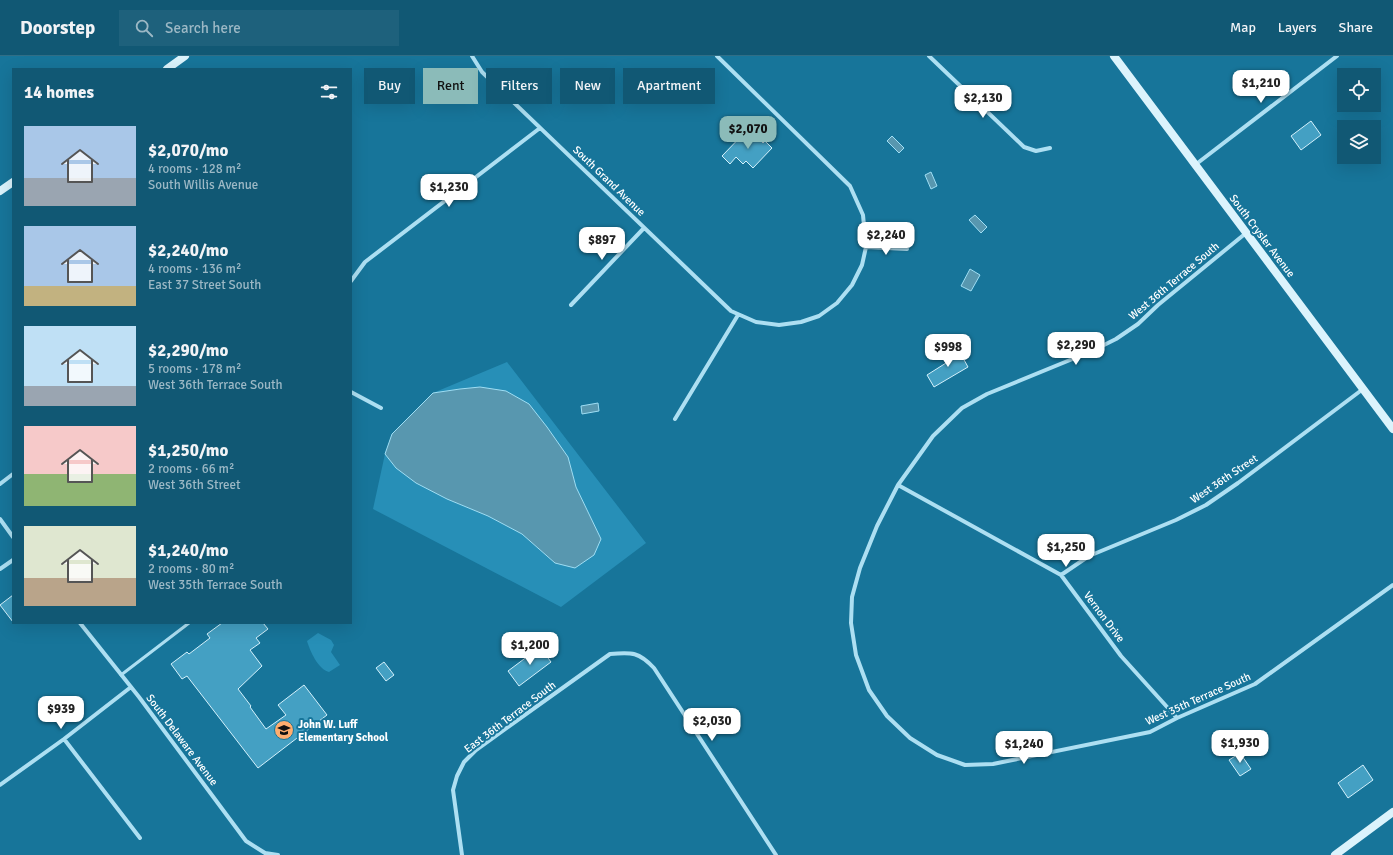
<!DOCTYPE html>
<html lang="en">
<head>
<meta charset="utf-8">
<style>
  :root { --surface:#115874; --page:#1e617c; --text:#f1f3f6; --muted:#9cb8c5; --line:#306e86; --accent:#8bbbb9 }
  body { margin:0; font-family:Signika,sans-serif; background:var(--page); color:var(--text); height:100vh; display:flex; flex-direction:column; font-size:15px; white-space:nowrap }
  * { box-sizing:border-box; margin:0 }
  p { font-size:13px; color:var(--muted) }
  .icon { flex:none; width:22px; height:22px; fill:none; stroke:currentColor; stroke-width:2; stroke-linecap:round; stroke-linejoin:round }
  .map { position:relative; flex:1; overflow:hidden }
  .side { position:absolute; left:12px; top:12px; width:340px; height:556px; display:flex; flex-direction:column; background:var(--surface); border-radius:0px; box-shadow:0 4px 16px #0002 }
  .side>* { flex:none }
  .guide { position:absolute; left:364px; top:12px; width:380px; height:36px; display:flex; gap:8px }
  .buttons { position:absolute; left:1337px; top:12px; display:grid; gap:8px }
  .buttons a { display:grid; place-items:center; width:44px; height:44px; border-radius:0px; background:var(--surface); box-shadow:0 4px 16px #0002; font-size:20px }
  .price { position:absolute; translate:-50% -34px; padding:0 9px; border-radius:8px; background:#fff; color:#222; font-size:13px; line-height:26px; filter:drop-shadow(0 1px 2px #0008) }
  .price::after { content:''; position:absolute; left:50%; top:24px; width:12px; height:9px; margin-left:-6px; background:inherit; clip-path:polygon(0 0,100% 0,50% 100%) }
  .price.selected { background:var(--accent); color:#111 }
  ul { padding:0; list-style:none }
  li { display:flex; align-items:center; gap:12px; height:100px; padding:0 12px }
  li span { display:grid; place-items:center; flex:none; width:112px; height:80px; border-radius:0px; color:#555 }
  li>.icon { margin-inline-start:auto }
  span .icon { width:48px; height:48px; fill:#fffc; stroke-width:1 }
  li b { font-size:17px }
  h2 { display:flex; justify-content:space-between; align-items:center; height:48px; padding:0 12px; font-size:17px }
  .pill { padding:0 14px; border-radius:0px; background:var(--surface); box-shadow:0 4px 16px #0002; font-size:14px; line-height:36px }
  .pill.selected { background:var(--accent); color:#111 }
  header { display:flex; align-items:center; gap:24px; box-sizing:border-box; height:56px; padding:0 20px; background:var(--surface); border-bottom:1px solid var(--line) }
  header strong { font-size:19px }
  nav { display:flex; gap:22px; margin-inline-start:auto; font-size:14px }
  .search { width:280px; height:36px; background:var(--page); display:flex; align-items:center; gap:10px; box-sizing:border-box; padding:0 14px; border-radius:0px; color:var(--muted); font-size:15px }
  .map>svg:first-child { display:block }
  .green { fill:#278fb7 }
  .water { fill:#5897af; stroke:#9fdef4 }
  .building { fill:#44a0c3; stroke:#d4f1fc }
  .lines { fill:none; stroke-linecap:round; stroke-linejoin:round }
  .service { stroke:#addff2; stroke-width:3 }
  .minor { stroke:#addff2; stroke-width:4 }
  .secondary { stroke:#dbf3fc; stroke-width:8 }
  .labels { text-anchor:middle; dominant-baseline:central; stroke-width:4; stroke-linejoin:round; paint-order:stroke }
  .street-label { font-size:11px; fill:#fff; stroke:#17759a }
  .poi-label { font-size:11px; font-weight:bold; fill:#fff; stroke:#17759a; text-anchor:start }
</style>
</head>
<body>
<header>
<strong>Doorstep</strong>
<div class="search"><svg class="icon" aria-label="search" viewBox="0 0 24 24"><circle cx="10" cy="10" r="6"/><path d="M15 15l6 6"/></svg>Search here</div>
<nav><a>Map</a><a>Layers</a><a>Share</a></nav>
</header>
<div class="map">
<svg width="1393" height="799" viewBox="0 0 1393 799">
  <rect width="100%" height="100%" fill="#17759a"/>
  <path class="green" d="M507,306l139,181 -85,64 -188,-98 12,-55 11,14 51,31 41,17 34,18 33,29 38,-41 -17,-35 -8,-30 -88,-70 -20,2 -27,4z
    M318,577l13,7 3,5 -3,7 9,13 -11,7c-11,-3 -19,-21 -22,-31z"/>
  <path class="water" d="M892,80l12,12 -5,5 -12,-12z
    M931,116l6,14 -6,3 -6,-14z
    M975,159l12,12 -6,6 -12,-13z
    M970,213l10,6 -9,16 -10,-5z
    M480,331l26,4 23,13 18,23 21,30 8,30 25,52 -7,16 -19,13 -20,-5 -33,-29 -34,-18 -41,-17 -31,-16 -20,-15 -11,-14 7,-20 41,-41 27,-4z
    M598,347l1,8 -17,3 -1,-8z"/>
  <path class="building" d="M1311,65l10,14 -20,15 -10,-14z
    M749,72l14,15 2,-2 7,7 -19,20 -7,-7 -3,3 -7,-7 -6,7 -8,-8z
    M957,291l11,20 -34,20 -7,-12 19,-12 -4,-7z
    M13,539v27l-13,-17z
    M222,567h41l5,6 -12,9 4,5 -10,7 12,16 -24,23 13,17 -1,1 16,22 20,-14 -8,-10 26,-20 23,30 -69,53 -71,-92 -5,3 -11,-15 16,-12 2,2 21,-16 -3,-4z
    M540,591l11,15 -32,24 -11,-15z
    M384,606l10,13 -8,6 -10,-13z
    M1240,697l11,16 -11,7 -11,-16z
    M1363,709l10,15 -25,18 -10,-15z"/>
  <g class="lines">
    <path class="service" d="M121,619l68,-52"/>
    <path class="minor" d="M472,0l10,16 249,239 25,11 23,3 22,-3 18,-6 18,-13 15,-18 10,-20 4,-18 -3,-32 -13,-29 -133,-130
      M929,0l95,91 12,4 14,-3
      M1195,109l142,-109
      M1246,177l-88,72 -20,19 -22,15 -24,12 -105,43 -25,14 -29,28 -35,49 -21,41 -17,42 -8,29 -1,26 5,32 13,35 18,26 23,22 27,17 28,10 28,-1 157,-32 27,-14 78,-34 138,-99
      M866,191l41,2
      M351,225l14,-19 175,-134
      M571,249l73,-77
      M351,336l30,16
      M675,363l63,-104
      M0,428l13,-10
      M898,429l163,90 60,81 56,62
      M0,463l13,18
      M0,513l13,-9
      M1061,519l28,-19 87,-36 30,-15 32,-22 125,-94
      M80,567l59,74 107,144 19,12 13,2
      M64,683l76,99
      M0,729l64,-46 67,-52
      M462,799l-9,-65 4,-14 7,-14 12,-12 134,-96c22,-2 29,-2 44,14l122,187"/>
    <path class="secondary" d="M1114,0l279,373
      M167,13l18,-13
      M0,135l13,-9
      M1335,799l58,-43"/>
  </g>
  <defs>
    <symbol id="school-disc" viewBox="-11 -11 22 22"><circle r="9.5" fill="#ffad6e" stroke="#17759a"/><path d="M0-5L7-2L0 1L-7-2ZM-4 1L0 2.5L4 1V4Q0 6-4 4Z" fill="#111"/></symbol>
  </defs>
  <g fill-rule="evenodd">
    <use href="#school-disc" x="273" y="663" width="22" height="22"/>
  </g>
  <g class="labels">
    <g class="street-label">
      <text transform="translate(609 125) rotate(44)">South Grand Avenue</text>
      <text transform="translate(1262 180) rotate(53)">South Crysler Avenue</text>
      <text transform="translate(1174 225) rotate(-40)">West 36th Terrace South</text>
      <text transform="translate(1224 423) rotate(-34)">West 36th Street</text>
      <text transform="translate(1104 561) rotate(53)">Vernon Drive</text>
      <text transform="translate(1198 643) rotate(-24)">West 35th Terrace South</text>
      <text transform="translate(510 661) rotate(-37)">East 36th Terrace South</text>
      <text transform="translate(182 684) rotate(53)">South Delaware Avenue</text>
    </g>
    <g class="poi-label">
      <text x="298" y="668">John W. Luff<tspan x="298" dy="13">Elementary School</tspan></text>
    </g>
  </g>
</svg>
<div class="buttons">
<a><svg class="icon" aria-label="locate" viewBox="0 0 24 24"><circle cx="12" cy="12" r="6"/><path d="M12 2v4M12 18v4M2 12h4M18 12h4"/></svg></a>
<a><svg class="icon" aria-label="layers" viewBox="0 0 24 24"><path d="M12 4l9 5-9 5-9-5zM3 14l9 5 9-5"/></svg></a>
</div>
<b class="price" style="left:1261px;top:48px">$1,210</b>
<b class="price" style="left:983px;top:63px">$2,130</b>
<b class="price selected" style="left:748px;top:94px">$2,070</b>
<b class="price" style="left:449px;top:152px">$1,230</b>
<b class="price" style="left:886px;top:200px">$2,240</b>
<b class="price" style="left:602px;top:205px">$897</b>
<b class="price" style="left:1076px;top:310px">$2,290</b>
<b class="price" style="left:948px;top:312px">$998</b>
<b class="price" style="left:1066px;top:512px">$1,250</b>
<b class="price" style="left:530px;top:610px">$1,200</b>
<b class="price" style="left:61px;top:674px">$939</b>
<b class="price" style="left:712px;top:686px">$2,030</b>
<b class="price" style="left:1240px;top:708px">$1,930</b>
<b class="price" style="left:1024px;top:709px">$1,240</b>
<div class="guide">
<a class="pill">Buy</a>
<a class="pill selected">Rent</a>
<a class="pill">Filters</a>
<a class="pill">New</a>
<a class="pill">Apartment</a>
</div>
<section class="side">
<h2>14 homes<svg class="icon" aria-label="filters" viewBox="0 0 24 24"><path d="M4 7h16M4 17h16"/><circle cx="9" cy="7" r="2"/><circle cx="15" cy="17" r="2"/></svg></h2>
<ul>
<li><span style="background:linear-gradient(#a9c7e8 65%,#9aa5b1 0)"><svg class="icon" aria-label="home" viewBox="0 0 24 24"><path d="M3 11l9-7 9 7M6 9v11h12V9"/></svg></span><div><b>$2,070/mo</b><p>4 rooms · 128 m²</p><p>South Willis Avenue</p></div></li>
<li><span style="background:linear-gradient(#a9c7e8 75%,#c2b280 0)"><svg class="icon" aria-label="home" viewBox="0 0 24 24"><path d="M3 11l9-7 9 7M6 9v11h12V9"/></svg></span><div><b>$2,240/mo</b><p>4 rooms · 136 m²</p><p>East 37 Street South</p></div></li>
<li><span style="background:linear-gradient(#bfe0f5 75%,#9aa5b1 0)"><svg class="icon" aria-label="home" viewBox="0 0 24 24"><path d="M3 11l9-7 9 7M6 9v11h12V9"/></svg></span><div><b>$2,290/mo</b><p>5 rooms · 178 m²</p><p>West 36th Terrace South</p></div></li>
<li><span style="background:linear-gradient(#f6c9c9 60%,#8fb573 0)"><svg class="icon" aria-label="home" viewBox="0 0 24 24"><path d="M3 11l9-7 9 7M6 9v11h12V9"/></svg></span><div><b>$1,250/mo</b><p>2 rooms · 66 m²</p><p>West 36th Street</p></div></li>
<li><span style="background:linear-gradient(#dfe7d0 65%,#b9a48a 0)"><svg class="icon" aria-label="home" viewBox="0 0 24 24"><path d="M3 11l9-7 9 7M6 9v11h12V9"/></svg></span><div><b>$1,240/mo</b><p>2 rooms · 80 m²</p><p>West 35th Terrace South</p></div></li>
</ul>
</section>
</div>
</body>
</html>
